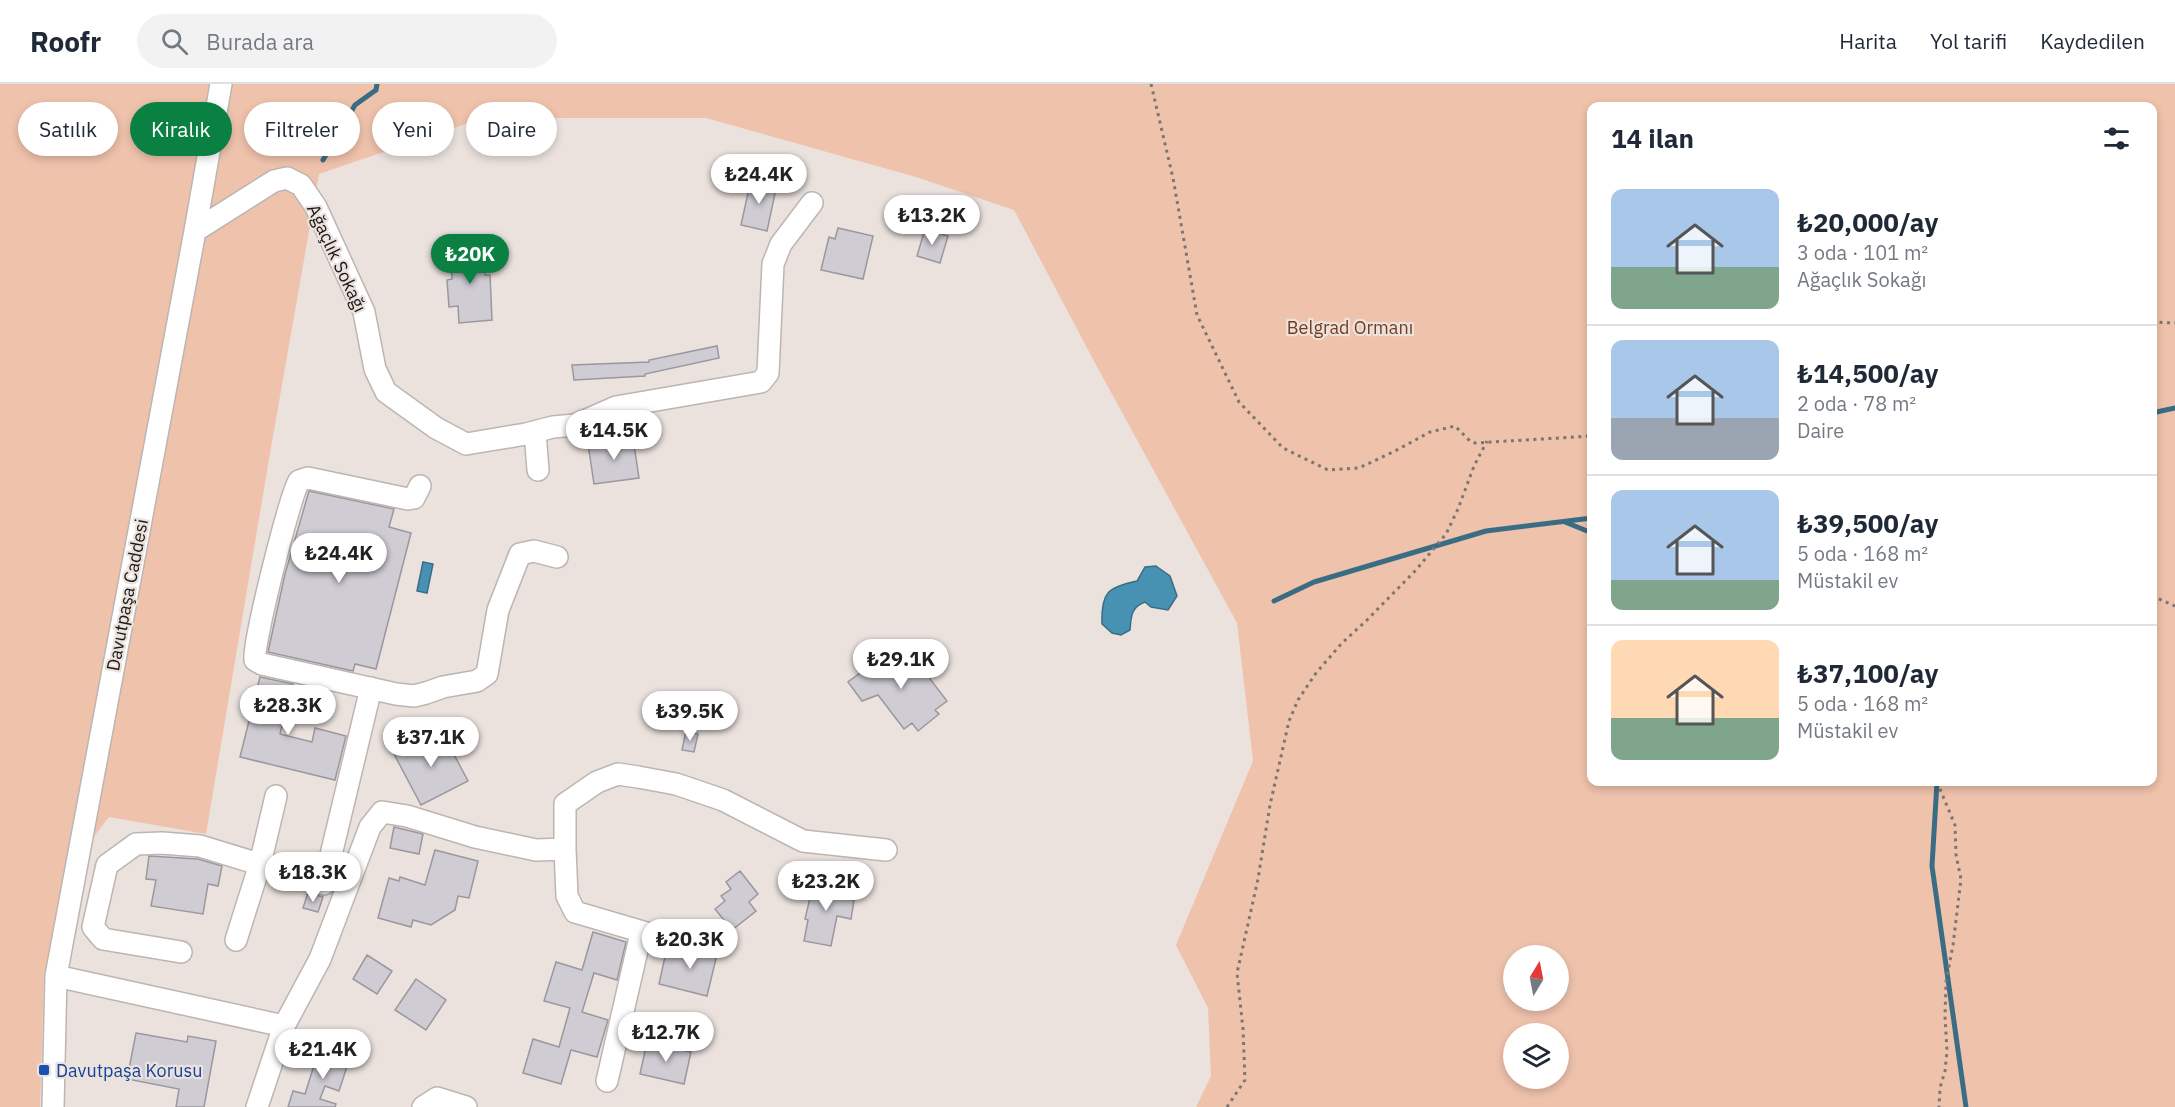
<!DOCTYPE html>
<html lang="tr">
<head>
<meta charset="utf-8">
<style>
  :root { --surface:#fff; --page:#f2f2f3; --text:#1f2937; --muted:#747a83; --line:#e0e1e3; --accent:#0b8043 }
  body { margin:0; font-family:"IBM Plex Sans",sans-serif; background:var(--page); color:var(--text); height:100vh; display:flex; flex-direction:column; font-size:22px; white-space:nowrap }
  * { box-sizing:border-box; margin:0 }
  p { font-size:20px; color:var(--muted) }
  .icon { flex:none; width:33px; height:33px; fill:none; stroke:currentColor; stroke-width:2; stroke-linecap:round; stroke-linejoin:round }
  .map { position:relative; flex:1; overflow:hidden }
  .side { position:absolute; left:1587px; top:18px; width:570px; height:684px; display:flex; flex-direction:column; background:var(--surface); border-radius:12px; box-shadow:0 3px 9px #0003 }
  .side>* { flex:none }
  .hud { position:absolute; left:18px; top:18px; width:570px; height:54px; display:flex; gap:12px }
  .needle { width:39px; rotate:10deg }
  .fabs { position:absolute; left:1503px; top:861px; display:grid; gap:12px }
  .fabs a { display:grid; place-items:center; width:66px; height:66px; border-radius:50%; background:var(--surface); box-shadow:0 3px 9px #0003; font-size:30px }
  .price { position:absolute; translate:-50% -51px; padding:0 14px; border-radius:21px; background:#fff; color:#222; font-size:20px; line-height:39px; filter:drop-shadow(0 2px 3px #0008) }
  .price::after { content:''; position:absolute; left:50%; top:36px; width:18px; height:14px; margin-left:-9px; background:inherit; clip-path:polygon(0 0,100% 0,50% 100%) }
  .price.on { background:var(--accent); color:#fff }
  ul { padding:0; list-style:none }
  li { display:flex; align-items:center; gap:18px; height:150px; padding:0 24px }
  li+li { border-top:2px solid var(--line) }
  li span { display:grid; place-items:center; flex:none; width:168px; height:120px; border-radius:12px; color:#555 }
  li>.icon { margin-inline-start:auto }
  span .icon { width:72px; height:72px; fill:#fffc; stroke-width:1 }
  li b { font-size:26px }
  h2 { display:flex; justify-content:space-between; align-items:center; height:72px; padding:0 24px; font-size:26px }
  .pill { padding:0 21px; border-radius:27px; background:var(--surface); box-shadow:0 3px 9px #0003; font-size:21px; line-height:54px }
  .pill.on { background:var(--accent); color:#fff }
  header { display:flex; align-items:center; gap:36px; box-sizing:border-box; height:84px; padding:0 30px; background:var(--surface); border-bottom:2px solid var(--line) }
  header strong { font-size:28px }
  nav { display:flex; gap:33px; margin-inline-start:auto; font-size:21px }
  .search { width:420px; height:54px; background:var(--page); display:flex; align-items:center; gap:15px; box-sizing:border-box; padding:0 21px; border-radius:33px; color:var(--muted); font-size:22px }
  .map>svg:first-child { display:block }
  .green { fill:#efc2ac; fill-rule:evenodd }
  .water { fill:#4792b3; stroke:#3a6d84; stroke-width:1.5 }
  .lines { fill:none; stroke-linecap:round; stroke-linejoin:round }
  .stream { stroke:#3a6d84; stroke-width:5 }
  .building { fill:#cfccd4; stroke:#9a979e; stroke-width:1.5 }
  .minor-casing { stroke:#bdb5b1; stroke-width:24 }
  .path { stroke:#7c7673; stroke-width:3; stroke-dasharray:3 4.5; stroke-linecap:butt }
  .minor { stroke:#fff; stroke-width:21 }
  .transit-dot { fill:#1a4fb4; stroke:#ebe2de; stroke-width:2 }
  .labels { text-anchor:middle; dominant-baseline:central; stroke-width:4.5; stroke-linejoin:round; paint-order:stroke }
  .street-label { font-size:18px; fill:#1a1715; stroke:#ebe2de }
  .park-label { font-size:18px; fill:#763a19; stroke:#ebe2de }
  .transit-label { font-size:18px; fill:#164399; stroke:#ebe2de; text-anchor:start }
</style>
</head>
<body>
<header>
<strong>Roofr</strong>
<div class="search"><svg class="icon" aria-label="search" viewBox="0 0 24 24"><circle cx="10" cy="10" r="6"/><path d="M15 15l6 6"/></svg>Burada ara</div>
<nav><a>Harita</a><a>Yol tarifi</a><a>Kaydedilen</a></nav>
</header>
<div class="map">
<svg width="2175" height="1023" viewBox="0 0 2175 1023">
  <rect width="100%" height="100%" fill="#ebe2de"/>
  <path class="green" d="M0,0h2175v1023h-979l15,-31 -3,-68 -32,-63 77,-184 -16,-138 -142,-260 -81,-153 -98,-33 -210,-59h-223l-164,56 -51,291 -62,369 -97,-17 -45,58 -20,100 -4,132h-40zM1592,22h560v676h-560zM1514,872h44v44h-44zM1514,950h44v44h-44z"/>
  <path class="water" d="M423,478l10,2 -6,29 -10,-2z
    M1156,482l14,10 7,20 -9,14 -17,-3 -6,-5c-14,5 -14,15 -15,28l-9,5 -9,-2 -10,-9c-1,-31 5,-37 35,-43l8,-14z"/>
  <g class="lines">
    <path class="stream" d="M323,76l32,-55 21,-15 1,-6
      M2152,329l23,-5
      M1565,438l27,11
      M1274,517l40,-19 172,-51 106,-13
      M1937,698l-5,84 34,241"/>
  </g>
  <path class="building" d="M751,95l26,5 -10,47 -26,-6z
    M838,144l35,8 -10,43 -42,-9 8,-33 6,2z
    M925,145l23,7 -8,27 -23,-7z
    M483,161l2,30h5l2,45 -33,3 -1,-17 -9,1 -2,-27 5,-1 -2,-32z
    M717,262l2,12 -74,16v2l-71,4 -2,-15 77,-3v-2z
    M633,354l6,40 -45,6 -6,-40z
    M309,407l85,18 -5,18 22,6 -35,136 -21,-5 -2,7 -85,-19 17,-78z
    M908,566l39,51 -12,9 4,4 -21,17 -6,-8 -8,6 -26,-34 -16,6 -14,-19 23,-17 4,4 13,-11 3,5z
    M260,593l33,7 -13,50 32,8 3,-14 31,8 -11,44 -95,-23z
    M441,646l27,51 -47,24 -27,-51z
    M686,647l12,3 -4,18 -12,-2z
    M394,743l29,7 -4,20 -29,-6z
    M435,766l43,11 -9,37 -11,-2 -3,14 -24,15 -18,-5 -2,7 -33,-9 11,-40 10,3 1,-4 25,8z
    M149,772l49,3 24,7 -4,20 -10,-2 -5,30 -52,-8 5,-26 -10,-1z
    M740,787l18,23 -9,8 7,9 -24,19 -17,-21 10,-8 -4,-5 10,-7 -5,-7z
    M814,797l30,6 -2,11 12,2 -3,19 -14,-3 -6,30 -27,-5 4,-21 -3,-1z
    M308,809l15,4 -5,15 -15,-4z
    M593,848l33,10 -9,38 -23,-7 -12,39 26,8 -11,37 -26,-7 -10,34 -38,-11 10,-34 26,8 11,-39 -26,-7 12,-39 26,8z
    M699,857l20,5 -12,50 -48,-12 7,-32 29,6z
    M367,871l25,16 -15,23 -24,-15z
    M416,895l30,21 -20,30 -31,-20z
    M136,949l51,9 1,-6 28,5 -12,66h-28l3,-18 -52,-10z
    M647,958l44,10 -7,32 -44,-10z
    M329,963l22,7 -12,37 -14,-5 -5,13 16,5 -1,3h-47l5,-16 12,3 11,-35 9,2z"/>
  <g class="lines">
    <defs>
      <path id="minor" d="M195,147l79,-50 13,-3 14,7 15,22 48,105 11,57 11,23 50,36 30,16 60,-10 27,-7 22,-2 41,-18 145,-25 7,-9 5,-109 8,-20 31,-41
        M535,348l3,38
        M420,402l-6,12 -6,1 -100,-21 -9,3c-9,14 -47,165 -44,179l7,4 134,30 18,2 12,-3 17,-6 34,-6 10,-7 11,-64 22,-56 14,-3 23,6
        M565,765l2,47 8,16 109,32
        M236,856l24,-76 16,-68
        M181,868l-78,-13 -10,-12 14,-62 29,-21 26,-1 38,3 124,38 47,-196
        M56,892l228,50
        M607,997l34,-148
        M53,1023l3,-131 139,-745 26,-147
        M257,1023l27,-81 36,-67 50,-132 12,-15 25,4 68,21 61,13 29,-1v-45l32,-22 21,-8 20,3 38,7 47,16 80,41 83,9
        M423,1023l14,-9 29,9"/>
    </defs>
    <use href="#minor" class="minor-casing"/>
    <path class="path" d="M1151,0l22,94 24,137 42,87 44,46 45,22 31,-2 36,-17 35,-19 25,-6 15,15 5,2 117,-7
      M2152,238l23,1
      M2152,512l23,10
      M1937,698l18,43 1,30 5,24 -8,66 -7,37 -1,35 2,34 -2,20 -5,17 -1,19
      M1227,1023l18,-27 -2,-51 -6,-56 21,-94 12,-74 19,-84 9,-21 18,-27 26,-30 25,-23 49,-50 30,-36 12,-25 16,-43 13,-25"/>
    <use href="#minor" class="minor"/>
  </g>
  <rect class="transit-dot" x="38" y="980" width="12" height="12" rx="3"/>
  <g class="labels">
    <g class="street-label">
      <text transform="translate(337 174) rotate(65)">Ağaçlık Sokağı</text>
      <text transform="translate(127 511) rotate(-79)">Davutpaşa Caddesi</text>
    </g>
    <g class="park-label">
      <text x="1350" y="243">Belgrad Ormanı</text>
    </g>
    <g class="transit-label">
      <text x="56" y="986">Davutpaşa Korusu</text>
    </g>
  </g>
</svg>
<div class="fabs">
<a><svg class="needle" viewBox="-14 -14 28 28"><path d="M0-13l5 13h-10z" fill="#e53935"/><path d="M0 13l5-13h-10z" fill="#747a83"/></svg></a>
<a><svg class="icon" aria-label="layers" viewBox="0 0 24 24"><path d="M12 4l9 5-9 5-9-5zM3 14l9 5 9-5"/></svg></a>
</div>
<b class="price" style="left:759px;top:121px">₺24.4K</b>
<b class="price" style="left:932px;top:162px">₺13.2K</b>
<b class="price on" style="left:470px;top:201px">₺20K</b>
<b class="price" style="left:614px;top:377px">₺14.5K</b>
<b class="price" style="left:339px;top:500px">₺24.4K</b>
<b class="price" style="left:901px;top:606px">₺29.1K</b>
<b class="price" style="left:288px;top:652px">₺28.3K</b>
<b class="price" style="left:690px;top:658px">₺39.5K</b>
<b class="price" style="left:431px;top:684px">₺37.1K</b>
<b class="price" style="left:313px;top:819px">₺18.3K</b>
<b class="price" style="left:826px;top:828px">₺23.2K</b>
<b class="price" style="left:690px;top:886px">₺20.3K</b>
<b class="price" style="left:666px;top:979px">₺12.7K</b>
<b class="price" style="left:323px;top:996px">₺21.4K</b>
<div class="hud">
<a class="pill">Satılık</a>
<a class="pill on">Kiralık</a>
<a class="pill">Filtreler</a>
<a class="pill">Yeni</a>
<a class="pill">Daire</a>
</div>
<section class="side">
<h2>14 ilan<svg class="icon" aria-label="filters" viewBox="0 0 24 24"><path d="M4 7h16M4 17h16"/><circle cx="9" cy="7" r="2"/><circle cx="15" cy="17" r="2"/></svg></h2>
<ul>
<li><span style="background:linear-gradient(#a9c7e8 65%,#7fa58c 0)"><svg class="icon" aria-label="home" viewBox="0 0 24 24"><path d="M3 11l9-7 9 7M6 9v11h12V9"/></svg></span><div><b>₺20,000/ay</b><p>3 oda · 101 m²</p><p>Ağaçlık Sokağı</p></div></li>
<li><span style="background:linear-gradient(#a9c7e8 65%,#9aa5b1 0)"><svg class="icon" aria-label="home" viewBox="0 0 24 24"><path d="M3 11l9-7 9 7M6 9v11h12V9"/></svg></span><div><b>₺14,500/ay</b><p>2 oda · 78 m²</p><p>Daire</p></div></li>
<li><span style="background:linear-gradient(#a9c7e8 75%,#7fa58c 0)"><svg class="icon" aria-label="home" viewBox="0 0 24 24"><path d="M3 11l9-7 9 7M6 9v11h12V9"/></svg></span><div><b>₺39,500/ay</b><p>5 oda · 168 m²</p><p>Müstakil ev</p></div></li>
<li><span style="background:linear-gradient(#ffd9b3 65%,#7fa58c 0)"><svg class="icon" aria-label="home" viewBox="0 0 24 24"><path d="M3 11l9-7 9 7M6 9v11h12V9"/></svg></span><div><b>₺37,100/ay</b><p>5 oda · 168 m²</p><p>Müstakil ev</p></div></li>
</ul>
</section>
</div>
</body>
</html>
